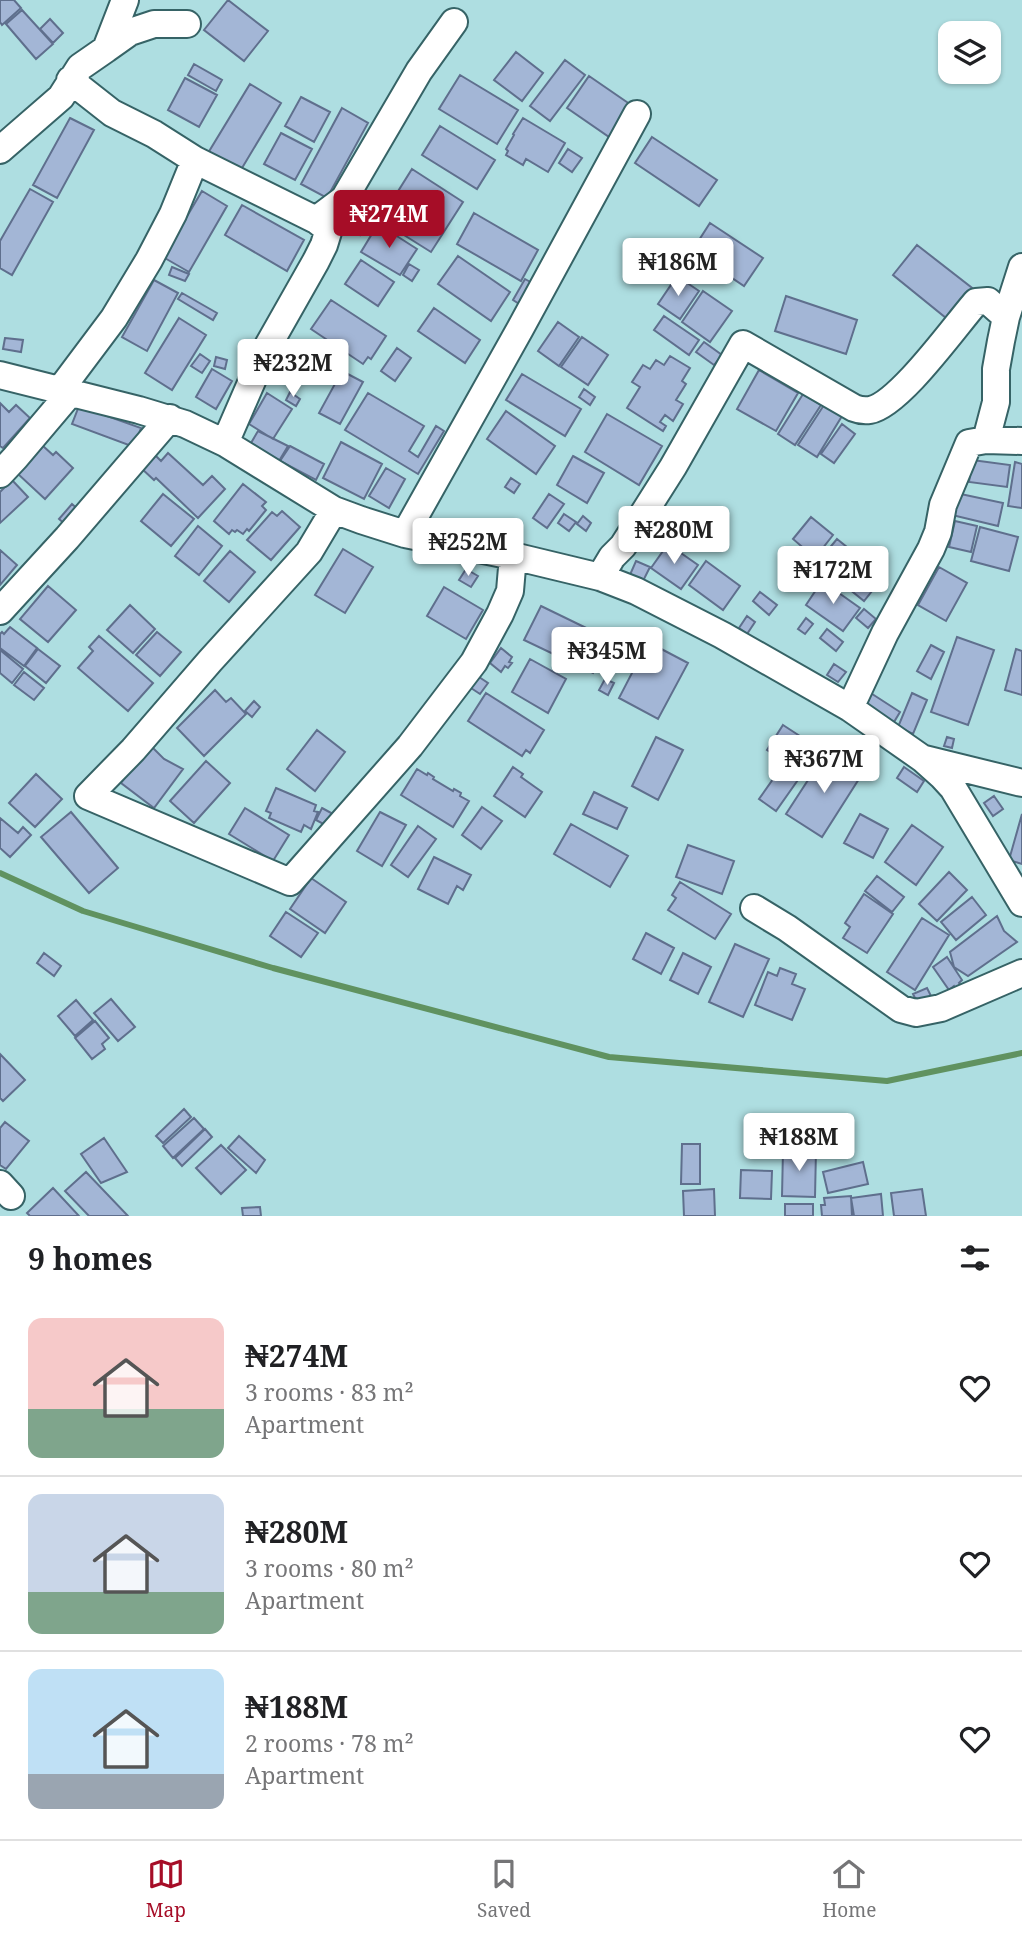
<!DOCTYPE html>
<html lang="en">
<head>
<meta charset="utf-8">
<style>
  :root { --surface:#fff; --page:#f2f2f2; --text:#202124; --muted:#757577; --line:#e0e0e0; --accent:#a60d27 }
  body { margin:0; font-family:"Noto Serif",serif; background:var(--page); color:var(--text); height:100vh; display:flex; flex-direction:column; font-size:26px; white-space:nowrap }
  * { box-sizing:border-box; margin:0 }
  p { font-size:23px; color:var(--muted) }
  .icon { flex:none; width:38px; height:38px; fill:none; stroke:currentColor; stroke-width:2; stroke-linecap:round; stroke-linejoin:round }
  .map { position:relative; height:1216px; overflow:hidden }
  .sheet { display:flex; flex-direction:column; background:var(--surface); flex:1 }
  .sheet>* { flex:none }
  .fabs { position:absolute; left:938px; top:21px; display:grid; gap:14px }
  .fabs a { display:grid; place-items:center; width:63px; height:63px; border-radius:14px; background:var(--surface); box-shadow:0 2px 5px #0004; font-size:35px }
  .price { position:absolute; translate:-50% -60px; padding:0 16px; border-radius:7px; background:#fff; color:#222; font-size:23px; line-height:46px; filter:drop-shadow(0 2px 4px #0008) }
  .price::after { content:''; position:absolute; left:50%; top:42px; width:21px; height:16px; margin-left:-10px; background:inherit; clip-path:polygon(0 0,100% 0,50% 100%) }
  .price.current { background:var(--accent); color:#fff }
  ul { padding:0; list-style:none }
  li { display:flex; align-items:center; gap:21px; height:175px; padding:0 28px }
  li+li { border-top:2px solid var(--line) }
  li span { display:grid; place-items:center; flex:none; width:196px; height:140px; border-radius:14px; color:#555 }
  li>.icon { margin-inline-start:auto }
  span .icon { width:84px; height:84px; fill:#fffc; stroke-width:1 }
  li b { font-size:30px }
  h2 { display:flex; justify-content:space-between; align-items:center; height:84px; padding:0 28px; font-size:30px }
  .menu { display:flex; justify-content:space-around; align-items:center; height:98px; border-top:2px solid var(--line); background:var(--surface); font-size:19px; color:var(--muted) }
  .menu a { display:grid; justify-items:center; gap:4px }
  .menu .current { color:var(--accent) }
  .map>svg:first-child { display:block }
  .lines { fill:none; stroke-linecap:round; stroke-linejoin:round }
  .stream { stroke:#609260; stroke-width:6 }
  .building { fill:#a3b6d6; stroke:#5f6f8d; stroke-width:2 }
  .minor-casing { stroke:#366366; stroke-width:30 }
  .minor { stroke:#fff; stroke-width:26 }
</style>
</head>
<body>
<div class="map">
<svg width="1022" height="1216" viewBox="0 0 1022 1216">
  <rect width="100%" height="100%" fill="#aedee1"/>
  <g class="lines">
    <path class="stream" d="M0,873l83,38 190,57 336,89 278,24 135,-28"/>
  </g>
  <path class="building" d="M0,0h14l7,8 -19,17 -2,-3z
    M228,0l40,31 -24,30 -40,-31z
    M22,10l31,34 -17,15 -30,-35z
    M50,19l13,14 -10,10 -13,-14z
    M516,52l27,21 -21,28 -28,-21z
    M565,60l20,15 -35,46 -20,-15z
    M194,64l28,16 -6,11 -28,-16z
    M460,75l58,35 -21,34 -58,-35z
    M589,76l45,31 -22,32 -45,-31z
    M185,78l32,17 -18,32 -31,-17z
    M250,84l31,19 -45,75 -31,-20z
    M301,97l29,15 -16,30 -29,-16z
    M342,108l26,15 -41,75 -26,-14z
    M70,118l24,12 -37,68 -24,-13z
    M523,118l42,25 -17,29 -22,-13 -3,6 -17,-10 2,-4 -2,-2 8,-14 -1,-1z
    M440,126l55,34 -18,29 -55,-34z
    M281,133l31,16 -17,31 -31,-16z
    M652,137l65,43 -18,26 -64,-43z
    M568,149l14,9 -10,14 -13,-9z
    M412,169l51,33 -32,50 -51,-32z
    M30,189l23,13 -41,73 -12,-7v-27z
    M202,191l25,15 -38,66 -26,-15z
    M242,205l62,35 -17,31 -62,-36z
    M474,213l64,37 -17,31 -64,-37z
    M357,217l10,7 -7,11 -10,-7z
    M710,223l53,35 -19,28 -52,-35z
    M378,224l39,25 -17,26 -39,-23z
    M917,245l59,46 -25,31 -58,-47z
    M458,256l52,36 -19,29 -53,-37z
    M361,260l33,22 -16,24 -33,-22z
    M409,264l10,6 -7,11 -9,-6z
    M172,267l17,7 -4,7 -16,-6z
    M677,276l22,15 -19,28 -22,-15z
    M525,279l9,5 -13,21 -8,-5z
    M154,280l24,13 -31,58 -25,-14z
    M703,291l29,20 -22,31 -28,-20z
    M182,293l35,20 -4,7 -35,-21z
    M786,296l71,24 -11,34 -71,-23z
    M331,300l55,36 -15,23 -3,-2 -5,7 -52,-35z
    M434,308l46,32 -15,23 -47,-32z
    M664,316l35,24 -10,15 -35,-25z
    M179,318l27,17 -34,55 -27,-17z
    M558,322l21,15 -20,29 -21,-15z
    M582,337l26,18 -20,30 -27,-18z
    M5,338l18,2 -2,12 -18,-3z
    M704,342l18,13 -8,10 -18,-13z
    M397,348l14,10 -16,23 -14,-10z
    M200,354l10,7 -8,12 -11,-7z
    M670,356l20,12 -8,13 4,3 -10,16 7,4 -10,17 -8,-6 -5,7 6,4 -3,5 -36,-23 13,-21 -8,-5 11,-17 7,4 6,-9 8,5z
    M216,357l11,3 -2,9 -11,-3z
    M212,369l20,12 -16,28 -20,-12z
    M759,370l39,23 -22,38 -39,-22z
    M342,371l21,11 -23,42 -21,-11z
    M522,374l59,35 -16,27 -59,-36z
    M584,389l11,8 -5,8 -11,-8z
    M290,392l10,7 -4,7 -10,-6z
    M267,393l25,16 -19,30 -24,-15z
    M368,393l56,33 -15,25 9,6 18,-31 8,5 -26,43 -73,-44z
    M803,394l18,11 -26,40 -17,-11z
    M0,403l9,9 7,-7 14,13 -27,30 -3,-2z
    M824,405l18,11 -25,41 -19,-12z
    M79,406l62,22 -7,19 -62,-23z
    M506,411l49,35 -19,28 -49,-35z
    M607,414l55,32 -23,39 -54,-33z
    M842,424l13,10 -21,29 -13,-9z
    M258,431l30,15 -9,15 -28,-18z
    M341,442l41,22 -18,35 -41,-21z
    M43,446l10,9 3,-3 17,16 -28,31 -27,-25z
    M290,446l34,18 -8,16 -36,-19z
    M168,453l35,32 9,-9 13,13 -27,29 -42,-40 -2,2 -13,-12 13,-14 7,7z
    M573,456l31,17 -17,30 -30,-18z
    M972,460l38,5 -3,22 -38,-5z
    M1015,462l7,2v44l-14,-2z
    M386,468l19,11 -16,29 -20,-12z
    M511,478l9,6 -6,9 -9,-6z
    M12,480l16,17 -28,26v-31z
    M243,484l23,18 -4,4 4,4 -17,21 -2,-2 -4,5 -6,-4 -2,2 -3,-2 -3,4 -15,-13z
    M956,493l47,10 -5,23 -46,-11z
    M163,494l31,25 -23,27 -30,-25z
    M549,494l15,10 -17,24 -14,-10z
    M72,504l8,7 -13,15 -8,-7z
    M282,511l18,16 -29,33 -24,-20 25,-28 5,4z
    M564,514l12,8 -7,9 -11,-8z
    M583,516l8,7 -5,8 -9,-7z
    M811,517l22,18 -18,23 -22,-19z
    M955,521l22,5 -6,26 -22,-5z
    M198,526l24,20 -23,29 -24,-19z
    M980,527l38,10 -9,34 -38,-10z
    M837,539l21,17 -19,25 -22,-18z
    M668,544l30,21 -17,24 -30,-21z
    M343,549l30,18 -28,46 -30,-18z
    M0,550l17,15 -17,20z
    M230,551l25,21 -26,30 -25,-21z
    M862,559l22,17 -20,25 -21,-17z
    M636,561l14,6 -8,16 -13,-6z
    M706,561l34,25 -17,24 -34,-25z
    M939,567l28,16 -21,38 -28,-16z
    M466,569l12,7 -7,11 -12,-7z
    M822,581l38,27 -17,23 -37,-26z
    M48,586l28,24 -28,32 -28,-23z
    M444,587l39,23 -17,29 -39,-23z
    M760,592l17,13 -8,10 -16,-14z
    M130,605l25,24 -22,24 -26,-23z
    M541,606l68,33 -16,34 -69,-33z
    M864,609l12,10 -8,9 -12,-10z
    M747,616l8,6 -8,12 -8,-6z
    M806,618l7,6 -8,10 -7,-5z
    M10,627l27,21 -13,18 -24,-18v-14l2,-2 2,2z
    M827,629l16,13 -7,9 -16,-13z
    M157,632l24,20 -21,24 -24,-21z
    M99,636l54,47 -25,28 -50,-43 15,-17 -4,-4z
    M957,637l37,13 -26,75 -37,-13z
    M648,642l40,21 -30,56 -39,-21z
    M931,645l13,7 -13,27 -14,-8z
    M501,648l11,9 -3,5 3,1 -4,5 -3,-2 -4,6 -11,-9z
    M38,649l22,17 -14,17 -21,-17z
    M1016,649l6,2v44l-17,-5z
    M0,650l23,19 -11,14 -12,-10z
    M530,659l36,20 -18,34 -36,-21z
    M834,664l12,8 -8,10 -11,-7z
    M24,672l20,16 -10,12 -20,-15z
    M476,675l12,8 -8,11 -12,-8z
    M605,679l9,4 -6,12 -9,-5z
    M215,690l11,12 5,-4 15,16 -42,42 -27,-28z
    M866,690l34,22 -6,10 -35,-22z
    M486,693l58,37 -14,23 -4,-3 -4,6 -54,-35z
    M912,693l15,7 -14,34 -15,-7z
    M254,701l6,6 -8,10 -7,-6z
    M783,725l26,17 -16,25 -26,-17z
    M317,730l28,22 -30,39 -28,-22z
    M656,737l27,13 -25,50 -26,-14z
    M947,737l7,2 -2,9 -8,-2z
    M149,744l15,15 19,10 -29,39 -33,-25z
    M823,757l20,13 6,-9 15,10 -42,66 -36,-23z
    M206,761l24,22 -36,40 -24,-22z
    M783,765l17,12 -24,34 -17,-12z
    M513,767l10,7 -2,3 21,15 -17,25 -31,-21z
    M904,767l20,14 -7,11 -20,-14z
    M417,769l10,6 1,-2 6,4 -1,2 20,12 1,-2 7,4 -1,3 9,5 -16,26 -52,-32z
    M36,774l26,25 -27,28 -26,-24z
    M276,788l40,17 -2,6 4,1 -7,17 -7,-4 -3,7 -32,-14 2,-5 -5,-2z
    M594,792l33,16 -10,21 -34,-15z
    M994,796l9,13 -10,7 -9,-13z
    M482,807l20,14 -21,28 -19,-14z
    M245,808l44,27 -16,26 -44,-27z
    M322,808l11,6 -6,12 -11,-6z
    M71,812l47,56 -29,25 -48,-56z
    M380,812l26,13 -24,41 -25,-15z
    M860,814l28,15 -15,29 -29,-15z
    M1022,814v50l-13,-4z
    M0,818l18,15 5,-6 8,8 -21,22 -10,-9z
    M571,824l57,32 -18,31 -56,-33z
    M912,825l31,22 -27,38 -31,-23z
    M418,826l18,13 -28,38 -17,-12z
    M688,845l46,16 -12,33 -46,-17z
    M434,857l37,18 -8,15 -6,-4 -9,18 -30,-15z
    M949,872l18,18 -30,31 -18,-17z
    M877,876l27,21 -12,15 -27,-21z
    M311,878l35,24 -21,31 -35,-24z
    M680,882l51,32 -16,25 -47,-29 8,-12 -4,-3z
    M864,894l29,20 -26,39 -24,-15 7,-11 -5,-4z
    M972,897l14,18 -30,25 -15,-18z
    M286,912l32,21 -17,24 -31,-21z
    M997,916l7,15 13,11 -49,34 -14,-9 -4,-15z
    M922,918l27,17 -34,55 -28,-18z
    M646,933l28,15 -13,26 -28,-15z
    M735,944l34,15 -26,58 -34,-15z
    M44,953l17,13 -7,10 -17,-13z
    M683,953l28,14 -13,27 -28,-14z
    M947,957l15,23 -3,3 2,3 -5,3 -2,-3 -5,4 -16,-23z
    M780,968l16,6 -4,10 13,5 -13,31 -37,-15 13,-33 9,4z
    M927,988l5,10 -14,6 -5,-10z
    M111,999l24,28 -17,14 -24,-28z
    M76,1000l17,20 -18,16 -17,-20z
    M95,1021l14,17 -7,6 3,5 -13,10 -17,-21z
    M0,1054l25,26 -22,21 -3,-3z
    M184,1109l7,8 -28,26 -7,-7z
    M194,1118l10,11 -31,29 -10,-12z
    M5,1122l24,19 -23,28 -6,-4v-37z
    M205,1129l7,8 -30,29 -7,-8z
    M239,1136l26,24 -9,13 -28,-25z
    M104,1138l23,34 -26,11 -20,-29z
    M682,1144h18v40h-19z
    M221,1145l25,25 -25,24 -25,-26z
    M783,1150h33l-1,47 -33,-1z
    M863,1162l5,22 -40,9 -5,-21z
    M741,1170l31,1 -1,28 -31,-1z
    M86,1172l42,44h-39l-24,-25z
    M53,1188l26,28h-49l-3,-3z
    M714,1189l1,27h-31l-1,-25z
    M922,1189l4,27h-32l-3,-23z
    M881,1194l2,22h-29l-3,-18z
    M851,1196l1,20h-30l-1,-11h4l-1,-7z
    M785,1204h28v12h-28z
    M260,1207l1,9h-18l-1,-8z"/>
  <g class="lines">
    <defs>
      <path id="minor" d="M106,49l24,-17 24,-8h33
        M70,80l42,33 42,21 41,26 121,60 9,7 3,5 -4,13 -8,16 -51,90 -40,92
        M0,150l61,-53 19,-30 26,-18 19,-49
        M316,220l28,-21 75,-128 35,-49
        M0,375l139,35 46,14 40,19 109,67 27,10 44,14 108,22 87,21 36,14 86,44 128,73 73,51 19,17 11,12 69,115
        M60,390l54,-72 35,-58 24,-46 22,-54
        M986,440l36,1
        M0,474l15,-16 55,-65
        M334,510l-25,42 -99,109 -77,89 -45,46 202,86 120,-136 64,-84 26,-48 10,-23 3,-35
        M405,534l115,-205 117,-215
        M600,577l12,-20 11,-11 50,-79 70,-123 111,64c5,2 10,3 16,2 29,-5 85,-84 106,-108l12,-1 18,16
        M0,611l67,-73 103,-120
        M850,708l35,-75 46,-84 7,-17 5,-27 26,-62 17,-3 10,-38v-33l5,-28 5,-24 16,-50
        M925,759l97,24
        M754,908l33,20 114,81 15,4 25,-5 81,-35
        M0,1184l11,12"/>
    </defs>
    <use href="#minor" class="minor-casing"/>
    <use href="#minor" class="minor"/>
  </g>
</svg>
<div class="fabs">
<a><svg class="icon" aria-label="layers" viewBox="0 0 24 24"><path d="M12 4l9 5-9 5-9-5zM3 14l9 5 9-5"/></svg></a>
</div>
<b class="price current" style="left:389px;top:250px">₦274M</b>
<b class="price" style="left:678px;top:298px">₦186M</b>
<b class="price" style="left:293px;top:399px">₦232M</b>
<b class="price" style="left:674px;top:566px">₦280M</b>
<b class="price" style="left:468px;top:578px">₦252M</b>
<b class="price" style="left:833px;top:606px">₦172M</b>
<b class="price" style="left:607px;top:687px">₦345M</b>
<b class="price" style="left:824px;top:795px">₦367M</b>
<b class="price" style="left:799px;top:1173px">₦188M</b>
</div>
<section class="sheet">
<h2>9 homes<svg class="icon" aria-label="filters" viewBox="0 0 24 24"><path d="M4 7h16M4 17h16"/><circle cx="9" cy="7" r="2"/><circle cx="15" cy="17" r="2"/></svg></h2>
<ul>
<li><span style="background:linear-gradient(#f6c9c9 65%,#7fa58c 0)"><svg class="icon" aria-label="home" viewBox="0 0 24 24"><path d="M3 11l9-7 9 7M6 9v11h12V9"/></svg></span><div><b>₦274M</b><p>3 rooms · 83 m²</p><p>Apartment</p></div><svg class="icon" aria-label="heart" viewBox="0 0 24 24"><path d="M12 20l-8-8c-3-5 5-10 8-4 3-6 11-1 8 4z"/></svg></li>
<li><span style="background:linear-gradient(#c9d6e8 70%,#7fa58c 0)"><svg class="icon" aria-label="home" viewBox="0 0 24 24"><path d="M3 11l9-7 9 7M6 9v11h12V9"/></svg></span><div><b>₦280M</b><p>3 rooms · 80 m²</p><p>Apartment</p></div><svg class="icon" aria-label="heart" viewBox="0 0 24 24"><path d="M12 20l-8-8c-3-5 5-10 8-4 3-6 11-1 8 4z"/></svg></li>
<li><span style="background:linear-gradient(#bfe0f5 75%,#9aa5b1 0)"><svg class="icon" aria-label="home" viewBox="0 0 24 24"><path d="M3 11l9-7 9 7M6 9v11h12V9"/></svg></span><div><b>₦188M</b><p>2 rooms · 78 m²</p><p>Apartment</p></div><svg class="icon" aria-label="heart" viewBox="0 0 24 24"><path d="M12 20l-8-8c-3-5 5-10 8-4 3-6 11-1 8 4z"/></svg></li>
</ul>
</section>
<nav class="menu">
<a class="current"><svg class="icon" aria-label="map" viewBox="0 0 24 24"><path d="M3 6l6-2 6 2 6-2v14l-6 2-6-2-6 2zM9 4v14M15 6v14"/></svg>Map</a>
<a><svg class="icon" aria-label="saved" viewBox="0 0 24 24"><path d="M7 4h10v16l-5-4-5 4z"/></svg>Saved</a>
<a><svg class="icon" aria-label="home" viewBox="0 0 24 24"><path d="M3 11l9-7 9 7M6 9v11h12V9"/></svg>Home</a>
</nav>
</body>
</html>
